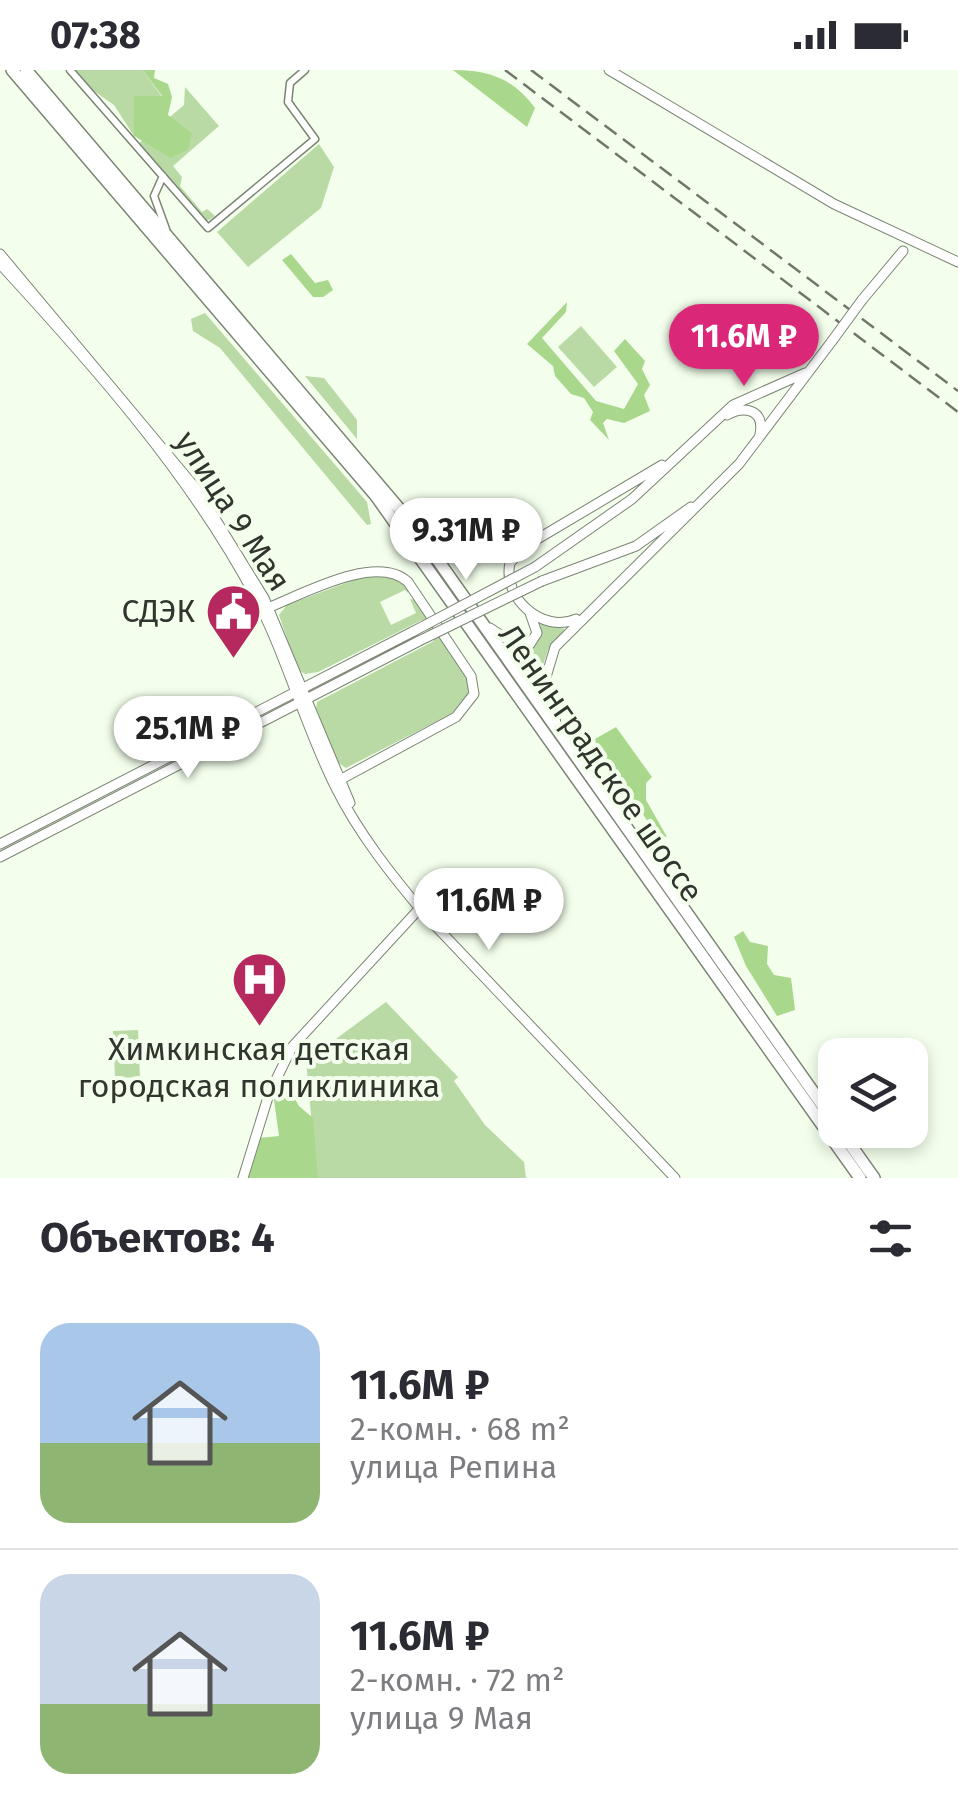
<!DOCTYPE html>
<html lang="ru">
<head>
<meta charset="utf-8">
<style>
  :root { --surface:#fff; --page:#f7f7f7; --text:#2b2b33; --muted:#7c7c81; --line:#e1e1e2; --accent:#db2777 }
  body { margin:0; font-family:"Fira Sans",sans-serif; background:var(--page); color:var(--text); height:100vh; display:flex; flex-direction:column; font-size:38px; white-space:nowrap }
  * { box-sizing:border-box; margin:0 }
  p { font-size:32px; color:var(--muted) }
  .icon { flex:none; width:55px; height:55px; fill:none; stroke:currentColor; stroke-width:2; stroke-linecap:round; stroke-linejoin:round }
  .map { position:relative; height:1108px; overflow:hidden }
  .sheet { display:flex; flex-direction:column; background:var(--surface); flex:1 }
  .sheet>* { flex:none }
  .tools { position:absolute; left:818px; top:968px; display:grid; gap:20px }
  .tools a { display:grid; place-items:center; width:110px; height:110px; border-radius:20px; background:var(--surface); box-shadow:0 5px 15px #0003; font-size:50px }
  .price { position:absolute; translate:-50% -85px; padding:0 22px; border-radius:35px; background:#fff; color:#222; font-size:32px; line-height:65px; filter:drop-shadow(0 2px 5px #0008) }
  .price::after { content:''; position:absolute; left:50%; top:60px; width:30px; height:22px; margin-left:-15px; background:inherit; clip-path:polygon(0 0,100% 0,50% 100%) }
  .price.selected { background:var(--accent); color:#fff }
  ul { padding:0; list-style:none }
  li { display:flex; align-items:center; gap:30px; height:250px; padding:0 40px }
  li+li { border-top:2px solid var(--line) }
  li span { display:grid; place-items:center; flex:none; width:280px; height:200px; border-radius:30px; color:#555 }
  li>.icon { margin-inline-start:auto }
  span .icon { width:120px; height:120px; fill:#fffc; stroke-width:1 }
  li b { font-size:42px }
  h2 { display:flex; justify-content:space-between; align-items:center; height:120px; padding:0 40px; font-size:42px }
  .status { display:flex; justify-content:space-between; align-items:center; height:70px; padding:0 50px; background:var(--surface); direction:ltr }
  .status svg { height:28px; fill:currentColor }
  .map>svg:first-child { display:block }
  .green { fill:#b9daa5 }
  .forest { fill:#a9d78b }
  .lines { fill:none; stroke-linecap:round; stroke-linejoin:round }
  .street-casing { stroke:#7b8575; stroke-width:9 }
  .secondary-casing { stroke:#7b8575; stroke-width:11 }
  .highway-casing { stroke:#7b8575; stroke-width:14 }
  .street { stroke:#fff; stroke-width:6 }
  .secondary { stroke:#fff; stroke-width:9 }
  .highway { stroke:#fff; stroke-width:11 }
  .rail { stroke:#70766b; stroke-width:2.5; stroke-dasharray:15 8; stroke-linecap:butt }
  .secondary-bridge-casing { stroke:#7b8575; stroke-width:11; stroke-linecap:butt }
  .secondary-bridge { stroke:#fff; stroke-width:9 }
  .labels { text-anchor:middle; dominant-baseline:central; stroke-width:8; stroke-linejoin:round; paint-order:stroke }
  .street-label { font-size:32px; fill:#31352e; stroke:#f3ffec }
  .poi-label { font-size:32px; fill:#31352e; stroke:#f3ffec; text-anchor:end }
</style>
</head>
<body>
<div class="status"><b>07:38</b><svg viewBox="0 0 49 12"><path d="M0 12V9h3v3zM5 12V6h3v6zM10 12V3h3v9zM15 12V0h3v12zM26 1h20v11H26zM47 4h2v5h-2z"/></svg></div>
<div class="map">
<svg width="958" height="1108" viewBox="0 0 958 1108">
  <rect width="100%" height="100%" fill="#f3ffec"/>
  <path class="green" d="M74,0h69l19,27 -22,-1 -6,12v28l-20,-31 -23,-16z
    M185,17l34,39 -46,40 9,11 -2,9 22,26 5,-3 8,7 -6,4h-6l-65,-76 46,-39z
    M319,74l15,23 -13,41 -73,59 -31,-35z
    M205,243l162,189 4,22 -4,1 -147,-177 -27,-17 -2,-12z
    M581,256l36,41 -23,20 -36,-40z
    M305,306l19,2 33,42v19z
    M390,504l18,14v5l-3,-3 -25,12 11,23 25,-12 -6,-14 6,1 52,80 1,12 -18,22 -105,54 -9,-6 -21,-54 1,-6 117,-61 -12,-21 -104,52 -13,2 -8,-5 -18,-54 8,-10 77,-29z
    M540,552l25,7 -17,21 -12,36 -27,-39 26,-4 6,-7z
    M386,932l72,75 -4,4 31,44 39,37 2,16h-209l-11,-117z
    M138,960l2,47 -25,1 -2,-47z"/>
  <path class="forest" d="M143,0h12l-1,8 14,6 4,13 -4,18 24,18 -4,16 -17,9 -37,-22v-40h28z
    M453,0c35,0 60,8 82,38l-8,19z
    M291,184l24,29 13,-3 5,10 -10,7h-10l-31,-37z
    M567,232l-1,10 -24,26 54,63 28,8 14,-25 -24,-33 11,-12 20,22 -3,8 8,16 -6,10 6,16 -26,12 -17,-4 -4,4 6,17 -19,-20 3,-8 -9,-14 -13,-4 -16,-18 -2,-10 -26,-22z
    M616,657l36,50 -6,6v17l21,37 -10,-2 -60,-88 -2,-8z
    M743,861l7,11 18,4 -1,18 7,11 17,3 4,32 -18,6 -31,-50 -12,-29z
    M289,1019l10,17 14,12 5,60h-70l11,-40 20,-2 -5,-36 5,-9z"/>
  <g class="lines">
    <defs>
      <path id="street" d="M70,0l138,158 107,-89 -27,-37 2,-19 15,-13
        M163,106l-9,20 12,33"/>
      <path id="secondary" d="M609,0l225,134 124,58
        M0,184l198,237 66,107 86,205
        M0,194c93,101 190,210 255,332 32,61 49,128 80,190 23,47 58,91 92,131l248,261
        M862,230l41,-49
        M727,345c18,-10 38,-5 33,19
        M535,497l97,-68 101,-94 72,-32
        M542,511l94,-35 55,-39
        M263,540c36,-14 113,-58 145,-28l63,94 3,18 -18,23 -120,65
        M576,549c-33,15 -74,-21 -66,-56l14,-16 138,-82
        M490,558l21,14 19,2 7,-11 -7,-20
        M556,653l-10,-46 9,-30 184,-183 93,-123
        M0,774l414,-213
        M0,787l419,-216
        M243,1108l26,-84 23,-47 128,-139"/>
      <path id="highway" d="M12,0l364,426 484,682
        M26,0l387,455 422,598
        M840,1060l34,48"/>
    </defs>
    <use href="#street" class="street-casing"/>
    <use href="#secondary" class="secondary-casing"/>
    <use href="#highway" class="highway-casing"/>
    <use href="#street" class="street"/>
    <use href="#secondary" class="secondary"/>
    <use href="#highway" class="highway"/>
    <path class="rail" d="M505,0l453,342
      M531,0l427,321"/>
    <defs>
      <path id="secondary-bridge" d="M832,271l30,-41
        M414,561l121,-64
        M419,571l123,-60"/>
    </defs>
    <use href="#secondary-bridge" class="secondary-bridge-casing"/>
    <use href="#secondary-bridge" class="secondary-bridge"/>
  </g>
  <defs>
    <symbol id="civic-pin" viewBox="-11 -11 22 30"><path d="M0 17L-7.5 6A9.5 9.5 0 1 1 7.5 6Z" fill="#b6295f" stroke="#f3ffec"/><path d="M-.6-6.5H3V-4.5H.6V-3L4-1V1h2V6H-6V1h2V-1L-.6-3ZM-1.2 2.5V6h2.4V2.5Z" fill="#fff"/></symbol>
    <symbol id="hospital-pin" viewBox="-11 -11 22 30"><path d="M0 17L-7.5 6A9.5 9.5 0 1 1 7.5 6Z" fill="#b6295f" stroke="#f3ffec"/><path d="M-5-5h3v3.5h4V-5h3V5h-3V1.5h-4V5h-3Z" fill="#fff"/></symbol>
  </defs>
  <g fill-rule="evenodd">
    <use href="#civic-pin" x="202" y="510" width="63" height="86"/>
    <use href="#hospital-pin" x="228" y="878" width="63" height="86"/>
  </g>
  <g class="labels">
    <g class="street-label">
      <text transform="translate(233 441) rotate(57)">улица 9 Мая</text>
      <text transform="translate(601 693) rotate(55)">Ленинградское шоссе</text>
    </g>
    <g class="poi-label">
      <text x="195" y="541">СДЭК</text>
      <text x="259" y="979" text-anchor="middle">Химкинская детская<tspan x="259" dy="37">городская поликлиника</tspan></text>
    </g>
  </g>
</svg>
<div class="tools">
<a><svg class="icon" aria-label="layers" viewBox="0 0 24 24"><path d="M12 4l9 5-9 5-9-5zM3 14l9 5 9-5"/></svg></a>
</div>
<b class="price selected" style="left:744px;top:319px">11.6M ₽</b>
<b class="price" style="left:466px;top:513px">9.31M ₽</b>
<b class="price" style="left:188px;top:711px">25.1M ₽</b>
<b class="price" style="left:489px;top:883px">11.6M ₽</b>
</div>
<section class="sheet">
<h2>Объектов: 4<svg class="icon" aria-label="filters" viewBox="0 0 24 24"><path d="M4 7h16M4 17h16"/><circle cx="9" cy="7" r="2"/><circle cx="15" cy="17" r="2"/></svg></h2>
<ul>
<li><span style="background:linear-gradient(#a9c7e8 60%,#8fb573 0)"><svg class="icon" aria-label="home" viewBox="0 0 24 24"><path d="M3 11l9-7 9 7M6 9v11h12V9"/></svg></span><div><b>11.6M ₽</b><p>2-комн. · 68 m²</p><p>улица Репина</p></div></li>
<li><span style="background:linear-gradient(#c9d6e8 65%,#8fb573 0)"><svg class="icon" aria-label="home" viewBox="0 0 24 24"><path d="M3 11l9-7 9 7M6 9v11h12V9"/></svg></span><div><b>11.6M ₽</b><p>2-комн. · 72 m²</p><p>улица 9 Мая</p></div></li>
</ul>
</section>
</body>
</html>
